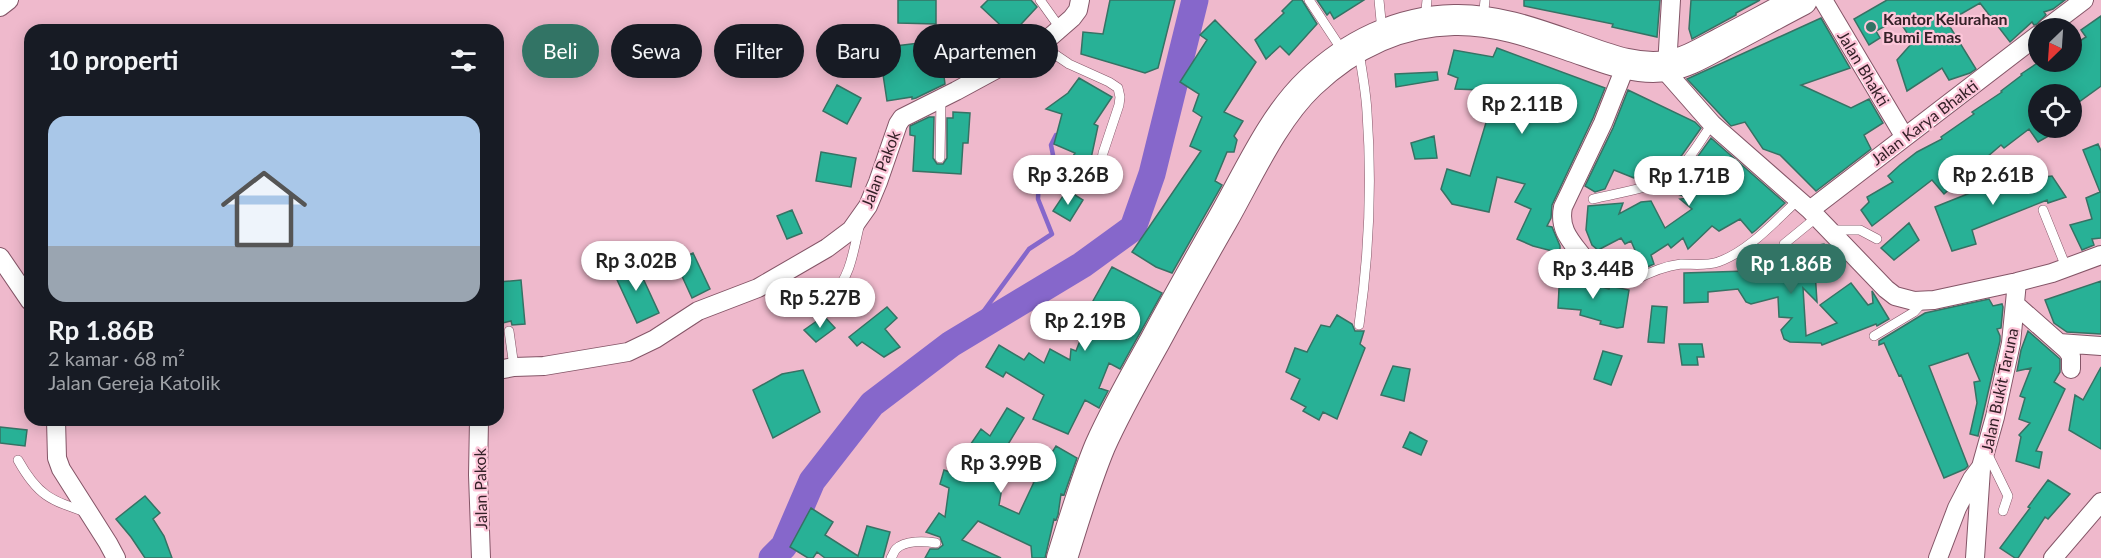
<!DOCTYPE html>
<html lang="id">
<head>
<meta charset="utf-8">
<style>
  :root { --surface:#171b24; --page:#20242c; --text:#f1f3f6; --muted:#9ea1a6; --line:#363941; --accent:#327465 }
  body { margin:0; font-family:Lato,sans-serif; background:var(--page); color:var(--text); height:100vh; display:flex; flex-direction:column; font-size:22px; white-space:nowrap }
  * { box-sizing:border-box; margin:0 }
  p { font-size:20px; color:var(--muted) }
  .icon { flex:none; width:33px; height:33px; fill:none; stroke:currentColor; stroke-width:2; stroke-linecap:round; stroke-linejoin:round }
  .map { position:relative; flex:1; overflow:hidden }
  .side { position:absolute; left:24px; top:24px; width:480px; height:402px; display:flex; flex-direction:column; background:var(--surface); border-radius:18px; box-shadow:0 3px 15px #0003 }
  .side>* { flex:none }
  .top-card { position:absolute; left:522px; top:24px; width:570px; height:54px; display:flex; gap:12px }
  .needle { width:39px; rotate:205deg }
  .buttons { position:absolute; left:2028px; top:18px; display:grid; gap:12px }
  .buttons a { display:grid; place-items:center; width:54px; height:54px; border-radius:50%; background:var(--surface); box-shadow:0 3px 15px #0003; font-size:30px }
  .price { position:absolute; translate:-50% -51px; padding:0 14px; border-radius:21px; background:#fff; color:#222; font-size:20px; line-height:39px; filter:drop-shadow(0 2px 3px #0008) }
  .price::after { content:''; position:absolute; left:50%; top:36px; width:18px; height:14px; margin-left:-9px; background:inherit; clip-path:polygon(0 0,100% 0,50% 100%) }
  .price.active { background:var(--accent); color:#fff }
  ul { padding:0; list-style:none }
  li { display:grid; align-content:center; gap:12px; height:318px; padding:0 24px }
  li+li { border-top:2px solid var(--line) }
  li span { display:grid; place-items:center; height:186px; border-radius:18px; color:#555 }
  li>.icon { margin-inline-start:auto }
  span .icon { width:108px; height:108px; fill:#fffc; stroke-width:1 }
  li b { font-size:26px }
  h2 { display:flex; justify-content:space-between; align-items:center; height:72px; padding:0 24px; font-size:26px }
  .tag { padding:0 21px; border-radius:27px; background:var(--surface); box-shadow:0 3px 15px #0003; font-size:21px; line-height:54px }
  .tag.active { background:var(--accent); color:#fff }
  .map>svg:first-child { display:block }
  .lines { fill:none; stroke-linecap:round; stroke-linejoin:round }
  .stream { stroke:#8667cb; stroke-width:4.5 }
  .river { stroke:#8667cb; stroke-width:27 }
  .building { fill:#28b196; stroke:#367264; stroke-width:1.5; fill-rule:evenodd }
  .service-casing { stroke:#845567; stroke-width:10 }
  .minor-casing { stroke:#845567; stroke-width:20 }
  .trunk-casing { stroke:#845567; stroke-width:32 }
  .service { stroke:#fff; stroke-width:9 }
  .minor { stroke:#fff; stroke-width:18 }
  .trunk { stroke:#fff; stroke-width:30 }
  .poi-dot { fill:#327465; stroke:#fdc6d9; stroke-width:2 }
  .labels { text-anchor:middle; dominant-baseline:central; stroke-width:4.5; stroke-linejoin:round; paint-order:stroke }
  .poi-label { font-size:16px; font-weight:bold; fill:#342027; stroke:#fdc6d9; text-anchor:start }
  .street-label { font-size:16px; fill:#342027; stroke:#fdc6d9 }
</style>
</head>
<body>
<div class="map">
<svg width="2101" height="558" viewBox="0 0 2101 558">
  <rect width="100%" height="100%" fill="#efb9cc"/>
  <g class="lines">
    <path class="stream" d="M967,334l62,-85 23,-15 -14,-35 1,-25 14,-19 -2,-10 5,-10"/>
    <path class="river" d="M772,558l12,-12 28,-65 60,-77 79,-60 131,-79 51,-37 19,-54 43,-174"/>
  </g>
  <path class="building" d="M898,0h38v24l-38,-1z
    M988,0h43l6,7 -26,28 -30,-28z
    M1110,0h65l-17,68 -13,5 -64,-19 2,-22 20,2z
    M1293,0h9l15,24 -28,31 -9,-9 -14,13 -11,-19 29,-27 -2,-2z
    M1317,0h47l-30,19 -4,-7 -3,3z
    M1524,0h136l-3,37 -45,-10 1,-3 -89,-18z
    M1691,0h69l-24,13v2l-44,24 -3,-10z
    M1887,0h178l-12,9 -9,3 2,3 -9,9 -3,1 -2,-3 -22,20 -30,-39 -33,19 29,47 -6,4 -21,7 -7,-12 -35,23 -10,-31 16,-18 -15,-23 -22,12 4,7 -11,7 -15,-26z
    M2101,16v70l-29,21v-13h-34v34h25l-25,14 -9,-13 -25,19 -3,-3 -57,49 -12,-14 -60,46 -11,-16 8,-8 -2,-5 26,-15 -5,-6 12,-11 17,-13 25,-13 -1,-2 33,-23 -2,-2 30,-20 -1,-1 21,-16 -1,-1 18,-12h33v-16l14,-9 -5,-7z
    M1821,18l29,50 -49,17 50,23 18,-9 14,24 -19,12 7,14 -55,42 -36,-36 -17,-6 -18,-27 -14,4 -44,-47z
    M1215,20l41,42 -32,50 19,9 -9,15 3,4 -3,12h-7l-12,29 7,4 -50,88 -16,-6 -24,-15 69,-101 -11,-5 12,-29 -9,-6 6,-17 -19,-12 27,-42 -7,-5z
    M919,43l4,28 20,-2 2,15 -29,14 -4,1v-2l-25,4 -8,-53z
    M1497,48l108,40 -12,30 -41,87 -1,13 -4,8 5,1 8,19v7l-27,-7 -16,-7 14,-30 -16,-7 10,-18 -28,-7 -8,35 -37,-8 -11,-15 6,-20 23,7 18,-60 -14,-6 7,-20 -26,-1 3,-11 -10,-4 6,-24 39,7z
    M1437,72l1,8 -42,7 -1,-13z
    M1079,78l33,19 -18,27 4,2 -9,42 -12,20 -17,-10 15,-25 -21,-9 8,-30 -16,-5 22,-16z
    M837,85l24,13 -14,26 -24,-13z
    M1628,90l67,32 6,6 -19,27 -16,16 -9,4 -18,-9 -5,12 -20,-8 -9,19 -10,3 -10,-6 28,-58z
    M953,112l17,1 -2,30h-5l-2,31 -48,-3 2,-35 -5,-1v-9l19,-9h5l-1,41 4,6h6l4,-6v-40h6z
    M1434,136l3,22 -22,1 -4,-16z
    M1711,138l74,65 -29,27 -4,3 -12,-14 -21,12 -7,-5 -24,23 -5,-11 -12,10 -3,-4 -17,11 3,9 -11,5 -12,-28 -6,3 -4,-6 -23,12 -6,-5 -6,-15 2,-24 35,-3 -4,11 22,-12 10,-1 14,27 27,-19 -12,-10 9,-1 -25,-9 9,-5 -1,-1 16,-13z
    M2098,144l3,7v87l-9,1 2,6 -12,5 -12,-25 22,-6 -6,-21 14,-6 -17,-42z
    M821,152l35,6 -5,29 -35,-6z
    M2015,175l2,5 35,-4 14,21 -18,6 -1,-3 -75,30 4,14 -24,7 -17,-44z
    M1067,190l16,10 -13,21 -17,-10z
    M792,210l10,23 -15,6 -10,-23z
    M1909,223l10,17 -25,20 -13,-12z
    M1824,244l3,7 -4,17 -8,3 2,31 -14,-14 3,48 31,-13 -17,-18 31,-22 17,22 5,-2 -1,-12 17,28 -12,7 -1,-2 -54,21 -1,-2 -31,-1 -6,-3 -3,-9 11,-12 -13,-1 -1,-20 -27,7 -5,-2 -8,-13 -30,3v10l-24,1v-30l63,-2 23,-19 22,33 5,-36z
    M693,253l17,36 -18,9 -17,-37z
    M635,261l24,52 -22,10 -24,-52z
    M1112,267l50,26 -42,76 -11,-6 -10,25 9,3 -9,17 -14,-8 -17,34 -35,-15 11,-24 -38,-23 -3,5 -17,-10 13,-22 25,15 5,-7 15,10 6,-14 20,11 1,-11 5,2 12,-31 -4,-3z
    M1560,268l14,1 -1,10 36,10 1,-3 19,4 -6,37 -6,1 -17,-4 1,-3 -21,-6 1,-5 -23,-2z
    M521,280l4,44 -13,1 -1,-4 -13,3v-42z
    M2101,281v53l-34,-2 -13,-9 -9,-23z
    M1989,299l4,7 9,-2 1,3 -2,21 -4,1 3,7v5l-22,95 -8,-2 7,-31 -3,-21 6,-1 -12,-28 -39,13 39,100 -3,3 -21,9 -43,-103 -2,1 -15,-33 -5,2v-4l46,-28z
    M1652,306l15,1 -3,36 -16,-1z
    M887,307l10,11 -12,11 15,18 -16,10 -22,-15 -5,4 -8,-9z
    M1337,315l15,9 3,7h9l-4,13 5,4 -28,71 -14,-7 -4,8 -16,-9 3,-4 -15,-8 9,-20 -14,-7 9,-24 12,4 14,-27 9,2z
    M824,316l11,12 -19,14 -12,-12z
    M2028,331l32,28v13l-6,10 11,7 -29,62 6,1 -3,16 -23,-7 5,-24 -2,-2 11,-12 -11,-4 6,-21 -5,-2 11,-28 -14,3 4,-21z
    M1679,344h23l2,13h-7l1,8h-16z
    M1603,351l19,5 -11,29 -17,-6z
    M1393,366l17,3 -6,32 -23,-6z
    M2101,367v82l-32,-19 6,-35 8,5z
    M803,370l17,42 -47,26 -20,-48 29,-16z
    M1007,408l17,10 -17,28 39,16 10,-16 21,12 -13,37 -3,-1 -3,21 -2,5 -2,-1 -9,39h-13l-1,-12 -53,-25 -16,19 39,18h-76l5,-9h8l5,-4 -3,-8 -14,-5 13,-19 6,4 4,-29 -9,-4 4,-14 9,3 6,-17 3,1 19,-28 9,7zM1005,470l29,12 -15,32 -20,-9z
    M0,427l27,3 -2,16 -25,-3z
    M1410,432l17,9 -6,14 -18,-8z
    M2048,480l22,14 -22,25 -3,-2 -27,41h-3l-15,-10 30,-40 -2,-1z
    M145,496l15,17 -7,6 11,17 8,22h-27l-14,-21 -15,-18z
    M811,508l22,14 -8,13 33,21 9,-30 23,6 -7,26h-58l-8,-6 -4,6h-5l-18,-11z"/>
  <g class="lines">
    <defs>
      <path id="service" d="M1040,0l20,28
        M1309,0l35,53
        M1379,0l3,31
        M1483,19l2,-19
        M1425,20l2,-20
        M1041,45l28,19 40,18 9,6 2,9 -1,8 -16,48 -5,29
        M940,158l1,-60
        M1593,199c27,-7 64,-10 85,-29 13,-12 24,-32 34,-46
        M2043,210l23,57
        M1830,230h30l17,9
        M1784,244l33,-27
        M780,276l11,14 23,11c5,-2 13,-3 18,-7 18,-14 22,-46 27,-67
        M1633,281c15,-8 31,-15 48,-17 13,0 24,2 37,-2 31,-11 56,-40 80,-62
        M1359,325c10,-70 13,-143 8,-213 -1,-20 -5,-40 -8,-60
        M509,331l5,36
        M1874,336l40,-24 9,-10
        M1987,453l21,43 -5,15
        M18,460c20,36 32,40 70,53
        M891,558c2,-3 3,-7 5,-9 9,-9 29,-8 40,-6"/>
      <path id="minor" d="M1823,0l81,136
        M0,7l9,-7
        M2047,28l37,-28
        M1661,66l51,58 98,86 76,79 9,7 19,5 20,-1 83,-18 35,-9 49,-18
        M1667,66l4,-66
        M1810,210l228,-175
        M0,257l30,44
        M1586,261c-13,-18 -28,-30 -23,-54l40,-84 23,-58
        M2016,305l51,45 4,6v13
        M2059,343l42,3
        M498,370l16,-3 30,-1 84,-14 27,-13 43,-28 60,-23 69,-40 24,-18 17,-24 10,-24 20,-58 4,-6 54,-27 85,-46 31,-27 6,-8 2,-10
        M56,420l1,38 4,11 47,74 8,15
        M479,420l-1,55 3,83
        M1938,558l19,-50 15,-29 9,-12 14,-50 16,-74 6,-61
        M1975,558l6,-89
        M2053,558l48,-56"/>
      <path id="trunk" d="M1062,558c12,-38 23,-76 38,-112 16,-36 36,-71 55,-105 22,-41 45,-82 68,-122 25,-44 50,-101 87,-136 39,-37 88,-62 144,-63 40,-1 77,12 114,25 33,11 64,26 99,21 19,-3 37,-14 54,-23 27,-14 54,-29 81,-43"/>
    </defs>
    <use href="#service" class="service-casing"/>
    <use href="#minor" class="minor-casing"/>
    <use href="#trunk" class="trunk-casing"/>
    <use href="#service" class="service"/>
    <use href="#minor" class="minor"/>
    <use href="#trunk" class="trunk"/>
  </g>
  <circle class="poi-dot" cx="1871" cy="27" r="6"/>
  <g class="labels">
    <g class="poi-label">
      <text x="1883" y="18">Kantor Kelurahan<tspan x="1883" dy="18">Bumi Emas</tspan></text>
    </g>
    <g class="street-label">
      <text transform="translate(1864 68) rotate(59)">Jalan Bhakti</text>
      <text transform="translate(1924 122) rotate(-37)">Jalan Karya Bhakti</text>
      <text transform="translate(880 169) rotate(-69)">Jalan Pakok</text>
      <text transform="translate(1999 390) rotate(-78)">Jalan Bukit Taruna</text>
      <text transform="translate(480 489) rotate(-91)">Jalan Pakok</text>
    </g>
  </g>
</svg>
<div class="buttons">
<a><svg class="needle" viewBox="-14 -14 28 28"><path d="M0-13l5 13h-10z" fill="#e53935"/><path d="M0 13l5-13h-10z" fill="#9ea1a6"/></svg></a>
<a><svg class="icon" aria-label="locate" viewBox="0 0 24 24"><circle cx="12" cy="12" r="6"/><path d="M12 2v4M12 18v4M2 12h4M18 12h4"/></svg></a>
</div>
<b class="price" style="left:1522px;top:135px">Rp 2.11B</b>
<b class="price" style="left:1068px;top:206px">Rp 3.26B</b>
<b class="price" style="left:1993px;top:206px">Rp 2.61B</b>
<b class="price" style="left:1689px;top:207px">Rp 1.71B</b>
<b class="price" style="left:636px;top:292px">Rp 3.02B</b>
<b class="price active" style="left:1791px;top:295px">Rp 1.86B</b>
<b class="price" style="left:1593px;top:300px">Rp 3.44B</b>
<b class="price" style="left:820px;top:329px">Rp 5.27B</b>
<b class="price" style="left:1085px;top:352px">Rp 2.19B</b>
<b class="price" style="left:1001px;top:494px">Rp 3.99B</b>
<div class="top-card">
<a class="tag active">Beli</a>
<a class="tag">Sewa</a>
<a class="tag">Filter</a>
<a class="tag">Baru</a>
<a class="tag">Apartemen</a>
</div>
<section class="side">
<h2>10 properti<svg class="icon" aria-label="filters" viewBox="0 0 24 24"><path d="M4 7h16M4 17h16"/><circle cx="9" cy="7" r="2"/><circle cx="15" cy="17" r="2"/></svg></h2>
<ul>
<li><span style="background:linear-gradient(#a9c7e8 70%,#9aa5b1 0)"><svg class="icon" aria-label="home" viewBox="0 0 24 24"><path d="M3 11l9-7 9 7M6 9v11h12V9"/></svg></span><div><b>Rp 1.86B</b><p>2 kamar · 68 m²</p><p>Jalan Gereja Katolik</p></div></li>
</ul>
</section>
</div>
</body>
</html>
